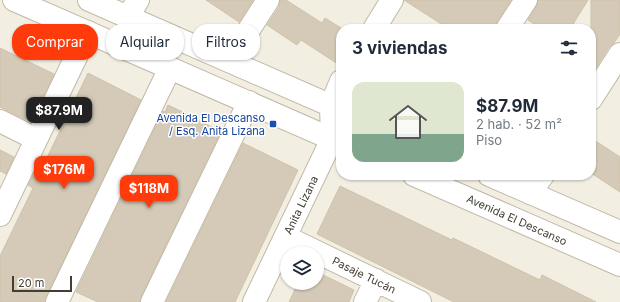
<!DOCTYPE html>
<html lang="es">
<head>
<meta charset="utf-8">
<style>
  :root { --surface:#fff; --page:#f6f6f7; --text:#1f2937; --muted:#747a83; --line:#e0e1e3; --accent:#ff3b0c }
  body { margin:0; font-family:Inter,sans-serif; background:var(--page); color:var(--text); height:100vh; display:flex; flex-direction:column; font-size:15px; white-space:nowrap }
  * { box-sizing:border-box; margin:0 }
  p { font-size:13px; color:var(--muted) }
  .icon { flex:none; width:22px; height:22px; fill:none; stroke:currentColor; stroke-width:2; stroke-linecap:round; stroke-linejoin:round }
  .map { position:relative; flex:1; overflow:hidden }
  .panel { position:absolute; left:336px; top:24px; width:260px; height:156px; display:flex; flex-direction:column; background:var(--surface); border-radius:16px; box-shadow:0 1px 3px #0004 }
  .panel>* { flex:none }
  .guide { position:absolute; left:12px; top:24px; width:264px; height:36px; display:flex; gap:8px }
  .buttons { position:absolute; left:280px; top:246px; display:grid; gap:8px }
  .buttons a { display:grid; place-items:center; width:44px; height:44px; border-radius:50%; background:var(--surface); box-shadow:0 1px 3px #0004; font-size:20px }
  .scale { position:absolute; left:12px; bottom:10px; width:60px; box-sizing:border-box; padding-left:4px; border:2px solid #443e32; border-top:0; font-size:11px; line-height:14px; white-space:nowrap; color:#443e32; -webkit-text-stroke:3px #fff; paint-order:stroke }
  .price { position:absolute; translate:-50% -34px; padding:0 9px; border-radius:8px; background:var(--accent); color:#fff; font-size:13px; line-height:26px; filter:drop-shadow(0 1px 2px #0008) }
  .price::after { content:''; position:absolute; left:50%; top:24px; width:12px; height:9px; margin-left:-6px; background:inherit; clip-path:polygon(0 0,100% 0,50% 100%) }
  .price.selected { background:#222; color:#fff }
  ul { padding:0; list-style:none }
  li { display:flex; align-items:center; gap:12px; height:100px; padding:0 16px }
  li+li { border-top:1px solid var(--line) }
  li span { display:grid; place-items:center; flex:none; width:112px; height:80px; border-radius:12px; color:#555 }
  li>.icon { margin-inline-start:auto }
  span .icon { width:48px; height:48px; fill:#fffc; stroke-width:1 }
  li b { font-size:17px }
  h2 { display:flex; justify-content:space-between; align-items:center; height:48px; padding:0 16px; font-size:17px }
  .pill { padding:0 14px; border-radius:16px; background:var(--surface); box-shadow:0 1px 3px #0004; font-size:14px; line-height:36px }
  .pill.selected { background:var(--accent); color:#fff }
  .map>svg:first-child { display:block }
  .building { fill:#d4cab7; stroke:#d0c2aa }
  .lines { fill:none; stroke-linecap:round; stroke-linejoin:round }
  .minor-casing { stroke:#c1b9a7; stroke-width:24 }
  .tertiary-casing { stroke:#c1b9a7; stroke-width:24 }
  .minor { stroke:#fff; stroke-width:22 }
  .tertiary { stroke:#fff; stroke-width:22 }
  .transit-dot { fill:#1a4fb4; stroke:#fff; stroke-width:1.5 }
  .labels { text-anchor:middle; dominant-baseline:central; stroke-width:3; stroke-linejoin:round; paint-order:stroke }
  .transit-label { font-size:11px; fill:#164399; stroke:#fff; text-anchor:end }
  .street-label { font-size:11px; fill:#443e32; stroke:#fff }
</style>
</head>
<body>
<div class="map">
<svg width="620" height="302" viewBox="0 0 620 302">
  <rect width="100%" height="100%" fill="#f2eee2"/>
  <path class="building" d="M206,0h47l-14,22z
    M280,0h6l36,23 3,-5 16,10v38l-40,-26 -4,5 -30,-20 12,-18z
    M404,0h107l-14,22 -3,7h-45z
    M538,0h50l-18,29h-28l-14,-9 8,-13z
    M591,0h29v34l-6,9 -5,4 -18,29z
    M0,48l54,26 -23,48 -31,-15z
    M88,73l53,27 -95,197 -1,5h-45v-46l33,-68 -5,-3 9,-17 4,2z
    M168,105l21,10 -1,1 33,15 -80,166 -1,5h-42l-22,-10 87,-181 2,1z
    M591,138l29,19v35l-29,-19z
    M243,143l55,27 -63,132h-69z
    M0,150l14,7 -8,17 -6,-3z
    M340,186l112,54 1,-2 87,42 2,-5 54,27h-142l-137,-68z
    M317,272l37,18 -5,12h-60l9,-19h19z"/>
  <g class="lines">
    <defs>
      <path id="minor" d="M128,17l10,-17
        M374,29l18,-29
        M507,29l19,-29
        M229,61l39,-61
        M591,99l29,-45
        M0,121l36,18
        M530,193l13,-18
        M0,215l88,-183
        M286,237l134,65
        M57,302l113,-234
        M152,302l97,-200
        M254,302l78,-163 -1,-34 10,-24
        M365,302l11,-22"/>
      <path id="tertiary" d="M14,0l327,143
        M89,0l252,110
        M414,175l206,90
        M489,175l131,57"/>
    </defs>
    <use href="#minor" class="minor-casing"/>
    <use href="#tertiary" class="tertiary-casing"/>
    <use href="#minor" class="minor"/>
    <use href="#tertiary" class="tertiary"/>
  </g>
  <rect class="transit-dot" x="269" y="120" width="8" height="8" rx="2"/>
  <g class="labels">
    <g class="transit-label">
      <text x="265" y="118">Avenida El Descanso<tspan x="265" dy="13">/ Esq. Anita Lizana</tspan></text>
    </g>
    <g class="street-label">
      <text transform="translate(301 205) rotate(-64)">Anita Lizana</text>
      <text transform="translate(517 220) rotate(24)">Avenida El Descanso</text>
      <text transform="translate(364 275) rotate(26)">Pasaje Tucán</text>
    </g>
  </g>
</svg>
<div class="buttons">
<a><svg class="icon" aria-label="layers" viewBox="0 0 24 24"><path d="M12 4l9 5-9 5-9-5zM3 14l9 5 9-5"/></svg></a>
</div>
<div class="scale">20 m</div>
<b class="price selected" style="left:59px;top:131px">$87.9M</b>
<b class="price" style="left:64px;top:190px">$176M</b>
<b class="price" style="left:149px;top:209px">$118M</b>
<div class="guide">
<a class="pill selected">Comprar</a>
<a class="pill">Alquilar</a>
<a class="pill">Filtros</a>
</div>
<section class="panel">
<h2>3 viviendas<svg class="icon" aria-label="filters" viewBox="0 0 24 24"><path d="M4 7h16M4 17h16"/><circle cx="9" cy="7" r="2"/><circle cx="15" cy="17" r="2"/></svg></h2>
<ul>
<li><span style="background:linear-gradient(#dfe7d0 65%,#7fa58c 0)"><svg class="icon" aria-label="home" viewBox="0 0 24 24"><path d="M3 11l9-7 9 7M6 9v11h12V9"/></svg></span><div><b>$87.9M</b><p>2 hab. · 52 m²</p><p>Piso</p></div></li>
</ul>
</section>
</div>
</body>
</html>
